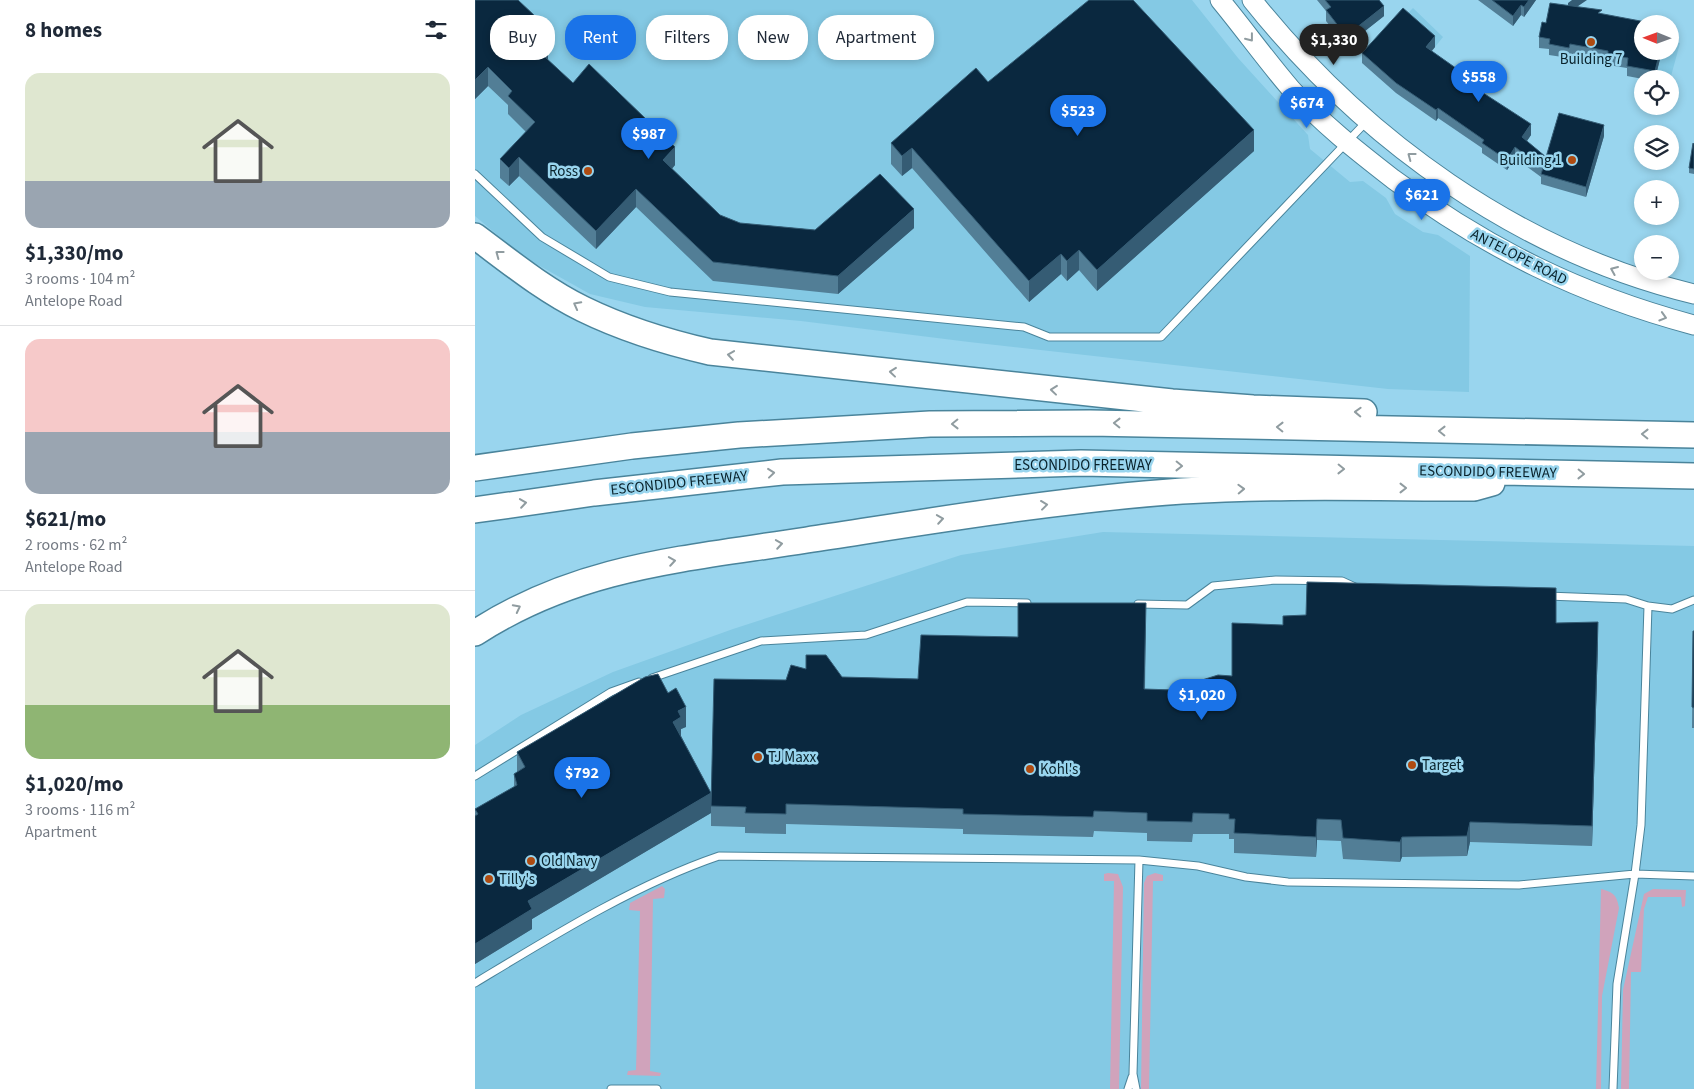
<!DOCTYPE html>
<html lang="en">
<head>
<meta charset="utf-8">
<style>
  :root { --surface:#fff; --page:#f6f6f7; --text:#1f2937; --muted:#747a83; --line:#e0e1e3; --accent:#1a73e8 }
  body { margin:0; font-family:"Source Sans 3",sans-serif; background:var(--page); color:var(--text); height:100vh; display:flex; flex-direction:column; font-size:19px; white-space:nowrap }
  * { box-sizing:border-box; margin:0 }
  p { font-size:16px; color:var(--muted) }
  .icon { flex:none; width:28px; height:28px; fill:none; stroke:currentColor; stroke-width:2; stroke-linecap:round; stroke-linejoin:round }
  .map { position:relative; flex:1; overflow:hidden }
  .panel { display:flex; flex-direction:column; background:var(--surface); width:475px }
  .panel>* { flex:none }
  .hud { position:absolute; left:15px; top:15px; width:475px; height:45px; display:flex; gap:10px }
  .needle { width:32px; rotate:271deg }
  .buttons { position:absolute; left:1159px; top:15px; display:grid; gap:10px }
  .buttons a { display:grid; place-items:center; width:45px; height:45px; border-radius:50%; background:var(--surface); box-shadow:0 2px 8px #0003; font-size:25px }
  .price { position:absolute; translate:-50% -42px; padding:0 11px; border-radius:18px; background:var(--accent); color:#fff; font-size:16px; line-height:32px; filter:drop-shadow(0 1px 2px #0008) }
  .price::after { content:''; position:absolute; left:50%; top:30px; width:15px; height:11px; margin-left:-8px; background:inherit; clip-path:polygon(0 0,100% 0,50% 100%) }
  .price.active { background:#222; color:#fff }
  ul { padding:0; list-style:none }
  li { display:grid; align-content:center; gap:10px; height:265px; padding:0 25px }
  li+li { border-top:1px solid var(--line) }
  li span { display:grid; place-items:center; height:155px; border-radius:15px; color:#555 }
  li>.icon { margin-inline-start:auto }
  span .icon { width:90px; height:90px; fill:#fffc; stroke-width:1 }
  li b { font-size:21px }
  h2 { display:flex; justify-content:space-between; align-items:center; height:60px; padding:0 25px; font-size:21px }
  .pill { padding:0 18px; border-radius:20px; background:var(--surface); box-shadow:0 2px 8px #0003; font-size:18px; line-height:45px }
  .pill.active { background:var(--accent); color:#fff }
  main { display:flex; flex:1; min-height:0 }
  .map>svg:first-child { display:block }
  .built { fill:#84c9e4 }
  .green { fill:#d0a3bb }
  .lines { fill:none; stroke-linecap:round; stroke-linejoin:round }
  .service-casing { stroke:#4a849b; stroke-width:9 }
  .secondary-casing { stroke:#4a849b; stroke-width:21 }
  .motorway-casing { stroke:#4a849b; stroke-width:28 }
  .service { stroke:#fff; stroke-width:7 }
  .secondary { stroke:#fff; stroke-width:19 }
  .motorway { stroke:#fff; stroke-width:25 }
  .wall { fill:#527e96 }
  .shaded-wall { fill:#355c74 }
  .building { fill:#0a283f; stroke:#355c74 }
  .oneway { stroke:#909ca0 }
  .poi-dot { fill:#ae4b11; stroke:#99d5ee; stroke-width:2 }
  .labels { text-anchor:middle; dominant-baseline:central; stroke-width:5; stroke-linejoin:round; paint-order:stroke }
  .poi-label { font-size:15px; fill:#09222b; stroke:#99d5ee; text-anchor:start }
  .street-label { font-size:15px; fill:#09222b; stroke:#99d5ee }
</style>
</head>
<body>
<main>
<section class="panel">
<h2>8 homes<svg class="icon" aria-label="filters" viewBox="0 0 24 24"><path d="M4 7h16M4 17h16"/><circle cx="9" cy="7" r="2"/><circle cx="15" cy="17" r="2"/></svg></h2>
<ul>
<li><span style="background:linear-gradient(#dfe7d0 70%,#9aa5b1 0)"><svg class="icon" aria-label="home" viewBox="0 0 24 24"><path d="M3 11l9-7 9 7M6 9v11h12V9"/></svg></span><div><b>$1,330/mo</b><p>3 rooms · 104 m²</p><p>Antelope Road</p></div></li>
<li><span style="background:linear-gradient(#f6c9c9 60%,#9aa5b1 0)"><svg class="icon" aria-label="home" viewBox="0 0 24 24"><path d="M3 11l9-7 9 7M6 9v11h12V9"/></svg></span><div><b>$621/mo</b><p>2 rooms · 62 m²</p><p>Antelope Road</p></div></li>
<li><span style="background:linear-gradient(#dfe7d0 65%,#8fb573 0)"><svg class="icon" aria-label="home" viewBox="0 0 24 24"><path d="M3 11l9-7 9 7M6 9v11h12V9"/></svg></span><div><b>$1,020/mo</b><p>3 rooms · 116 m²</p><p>Apartment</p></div></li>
</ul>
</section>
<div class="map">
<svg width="1219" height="1089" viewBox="0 0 1219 1089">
  <rect width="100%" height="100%" fill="#99d5ee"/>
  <path class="built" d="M0,0h717l46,58 70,77 2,14 40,33 13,-1 23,17 9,16 28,18 15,3 32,21 -1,136 -81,-3 -419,-47 -168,-21 -156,-14 -55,-13 -68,-38 -47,-40z
    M938,8l30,29 -8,10 -32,-29z
    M1195,40l10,3 -10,37 -15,-1 7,-28h8z
    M628,532l591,14v543h-1219v-344l46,-30 92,-43 120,-43 228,-74z"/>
  <path class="green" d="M633,873l10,1 5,13 -4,202h-9l4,-208h-10v-7z
    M680,873l8,2v6h-10l-4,208h-8l3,-206 3,-7z
    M187,886l3,3 -1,9 -11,1 -3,172 11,2 -1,3 -33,-1 1,-4 8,-1 4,-159 -11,-1 1,-7z
    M1126,889c12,3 16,6 18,19l-17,88 -1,93h-5z
    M1178,889l33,1 -1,16 -3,1 -1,-10h-33l-4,12 -3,63h-10l-2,117h-8l2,-99 21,-96z"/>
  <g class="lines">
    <defs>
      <path id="service" d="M0,174l67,63 67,40 61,15 354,35 25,10h112l207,-217
        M1072,596l79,3 22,7 24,3 22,-9
        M663,604l49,1 26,-19 63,-6 66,1 13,6
        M177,678l109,-37 105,-6 101,-33 60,1
        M0,776l136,-84 28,-10
        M0,983c76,-46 159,-98 244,-127l420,4 59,6 48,11 42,5 231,3 116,-11 59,2
        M136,1089h46
        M653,1089l4,-12
        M661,1089l-3,-15 6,-214
        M1138,1089l4,-105 18,-110 6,-49 7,-219"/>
      <path id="secondary" d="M745,0c24,29 46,60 71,89 30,34 66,62 102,90 93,69 188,116 301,146
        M777,0c111,139 267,252 442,294"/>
      <path id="motorway" d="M0,236c35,26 69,54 108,73 41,20 83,33 127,43l462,50 81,6 111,4
        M0,468l157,-22 107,-11 191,-11 160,-1 604,12
        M0,510l119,-17 188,-21 299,-9 613,13
        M0,633c105,-68 212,-74 332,-93 125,-19 249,-40 375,-49 97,-6 195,-3 292,-3l18,-5"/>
    </defs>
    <use href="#service" class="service-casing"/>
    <use href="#secondary" class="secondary-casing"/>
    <use href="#motorway" class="motorway-casing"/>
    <use href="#service" class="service"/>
    <use href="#secondary" class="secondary"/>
    <use href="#motorway" class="motorway"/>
  </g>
  <path class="wall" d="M0,0l60,35 -1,1 14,24 25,23 102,82 -3,4 48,46 20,8 75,7 99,-2 -76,66 -125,-13 -77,-74 -40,42 -77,-73 -10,10 -9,-8v-19l26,-27 -18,-18v-9l-20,-19 -13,13z
    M842,0h62l5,16 -38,30 -20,-25v-10z
    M1003,0h58l-12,17 -3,-2 -8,11z
    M1093,5l9,2 25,7 41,37h19l-7,28h-12l-16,-3v-8l-19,-3v-4l-38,-7 -1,4 -20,-3v-6l-10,-1v-11l7,-14z
    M960,47l-3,4 28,27 71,57 -4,6 19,16 58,-21 -18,61 -45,-13v-7l-26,-19 -8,12 -25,-17v-5l-44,-30 -2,3 -40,-28 -34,-30v-10z
    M513,82l266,69 -157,140 -18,-21 -12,11 -6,-7 -32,28 -117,-134 -10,8 -11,-12v-21z
    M1219,144v30l-5,-1v-5z
    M1081,623l42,19 -6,204 -122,-4 -3,14 -65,1 -2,5 -57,-3 -2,-18 -24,-1 -1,17 -82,-4v-14h-5v-5h-36l-1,8 -45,-1v-8l-53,-2 -1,6 -130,-3v-5l-177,-5v10l-41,-1v-6l-34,-1v-13l-179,106v10l-57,35v-155l39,-22v-13l3,-2v-20l169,-25 -5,2v7l30,57 75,-113 20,-11 36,8 76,2 100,-42 128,-13 -1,65 54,2v-10l33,-5 51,-51z
    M1218,631h1v97h-2z"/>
  <path class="shaded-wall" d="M1054,0h7l-12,17v-10z
    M1097,0h15l-19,13v-10z
    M1046,5v10l-8,11v-10z
    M909,6v10l-38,30v-10z
    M60,16v19l-10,11v-18z
    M960,36v11l-9,10v-10z
    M73,50v19l-3,-12z
    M1185,51h2l-7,28v-8z
    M13,67v19l-13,13v-19z
    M985,71v10l-3,-5z
    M963,108v10l-2,3v-11z
    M1056,124v11l-9,13v-11z
    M1129,125v11l-18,61v-10z
    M779,130v21l-157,140v-21z
    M200,147v18l-12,14v-19z
    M1040,147v11l-8,12v-10z
    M437,148v20l-10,8v-20z
    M44,157v19l-10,10v-18z
    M161,189v18l-40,42v-18z
    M439,209v19l-76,66v-18z
    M604,250v20l-12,11v-20z
    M586,254v20l-32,28v-21z
    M1123,622v20l-6,204v-20z
    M211,707v20l-5,2v9l-8,-16 5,-11z
    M236,793v20l-179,106v10l-57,35v-20l53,-43z
    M842,819v21l-1,17v-20z
    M995,822v20l-3,14v-20z
    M927,837v20l-2,5v-20z"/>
  <path class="building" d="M0,0h43l17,16 -10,12 23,22 -3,7 28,26 16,-19 86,83 -12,13 57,55 20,8 75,7 65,-56 34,35 -76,67 -125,-14 -77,-73 -40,42 -77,-74 -10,11 -9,-9 35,-37 -27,-26 4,-5 -24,-24 -13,13z
    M614,0h44l121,130 -157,140 -18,-20 -12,11 -6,-7 -32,27 -117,-133 -10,8 -11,-13 85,-75 12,14z
    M850,0h54l5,6 -38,30 -20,-26 5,-3z
    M1017,0h37l-5,7 -3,-2 -8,11z
    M1075,3l52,7 -4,3 53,10v1h-8v27h17l-5,20 -28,-5 1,-8 -20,-3v-4l-38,-7 -1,4 -20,-4 1,-5 -11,-2 3,-15 4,1z
    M928,8l32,28 -9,11 34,24 -3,5 74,48 -9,13 24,20 13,-44 45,12 -18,62 -45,-13 2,-6 -28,-21 -8,13 -25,-17 2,-3 -46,-32 -2,2 -40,-27 -34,-30z
    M1218,143l1,1v25l-5,-1z
    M832,582l249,6v35l42,-1 -6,204 -122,-4 -3,14 -65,1 -2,5 -57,-4 -2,-18 -24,-1 -1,18 -82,-4 1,-14h-6v-5l-36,-1 -1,9 -45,-1v-8l-53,-2 -1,6 -130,-3v-5l-177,-5v10l-41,-1 1,-6 -35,-1 3,-127 72,1 5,-15 15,4v-14h20l16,22 76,2 3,-44 97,2v-34h128l-2,86 58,2 -3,-10 19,-6 14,1v-53l51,2v-9l23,-1z
    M1218,631h1v77l-2,-1z
    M183,674l10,19 8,-5 10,19 -8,4 3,6 -8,5 38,71 -183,108 4,8 -57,35v-128l3,-2 -3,-5 42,-24 -3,-11 11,-7 -8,-15 128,-75z"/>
  <defs><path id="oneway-chevron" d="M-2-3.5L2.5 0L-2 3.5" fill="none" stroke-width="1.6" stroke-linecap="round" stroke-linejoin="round" transform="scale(1.25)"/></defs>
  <g class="oneway">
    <use href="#oneway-chevron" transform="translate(775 38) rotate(52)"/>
    <use href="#oneway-chevron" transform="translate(936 156) rotate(-143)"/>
    <use href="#oneway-chevron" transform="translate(24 254) rotate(-143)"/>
    <use href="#oneway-chevron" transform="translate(1139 270) rotate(-157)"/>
    <use href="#oneway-chevron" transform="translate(102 305) rotate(-152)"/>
    <use href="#oneway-chevron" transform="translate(1188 317) rotate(17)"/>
    <use href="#oneway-chevron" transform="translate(256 355) rotate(-172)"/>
    <use href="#oneway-chevron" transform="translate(418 372) rotate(-174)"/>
    <use href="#oneway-chevron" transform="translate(579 390) rotate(-174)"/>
    <use href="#oneway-chevron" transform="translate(883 412) rotate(-178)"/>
    <use href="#oneway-chevron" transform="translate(642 423) rotate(-179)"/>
    <use href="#oneway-chevron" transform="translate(480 424) rotate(179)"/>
    <use href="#oneway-chevron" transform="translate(805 427) rotate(-179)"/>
    <use href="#oneway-chevron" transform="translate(967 431) rotate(-179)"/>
    <use href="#oneway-chevron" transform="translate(1170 434) rotate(-179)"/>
    <use href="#oneway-chevron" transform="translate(704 466) rotate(1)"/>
    <use href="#oneway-chevron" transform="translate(866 469) rotate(1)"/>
    <use href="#oneway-chevron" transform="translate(296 473) rotate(-6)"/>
    <use href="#oneway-chevron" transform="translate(1106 474) rotate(1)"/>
    <use href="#oneway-chevron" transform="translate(928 488)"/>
    <use href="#oneway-chevron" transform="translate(766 489) rotate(-2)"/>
    <use href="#oneway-chevron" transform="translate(48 503) rotate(-8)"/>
    <use href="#oneway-chevron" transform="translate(569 505) rotate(-7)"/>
    <use href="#oneway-chevron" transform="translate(465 519) rotate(-9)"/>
    <use href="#oneway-chevron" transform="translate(304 544) rotate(-9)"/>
    <use href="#oneway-chevron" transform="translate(197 561) rotate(-9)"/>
    <use href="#oneway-chevron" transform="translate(42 608) rotate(-27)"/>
  </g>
  <g class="poi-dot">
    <circle cx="1116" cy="42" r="5"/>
    <circle cx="1097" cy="160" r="5"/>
    <circle cx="113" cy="171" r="5"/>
    <circle cx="283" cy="757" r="5"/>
    <circle cx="937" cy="765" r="5"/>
    <circle cx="555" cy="769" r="5"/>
    <circle cx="56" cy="861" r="5"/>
    <circle cx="14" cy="879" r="5"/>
  </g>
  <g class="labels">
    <g class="poi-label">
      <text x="1116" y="59" text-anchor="middle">Building 7</text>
      <text x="1087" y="160" text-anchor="end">Building 1</text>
      <text x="103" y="171" text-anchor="end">Ross</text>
      <text x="293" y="757">TJ Maxx</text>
      <text x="947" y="765">Target</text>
      <text x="565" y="769">Kohl's</text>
      <text x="66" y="861">Old Navy</text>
      <text x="24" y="879">Tilly's</text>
    </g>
    <g class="street-label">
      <text transform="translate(1044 257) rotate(27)">ANTELOPE ROAD</text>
      <text x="608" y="465">ESCONDIDO FREEWAY</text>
      <text transform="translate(1013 472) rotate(1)">ESCONDIDO FREEWAY</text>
      <text transform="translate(204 483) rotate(-6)">ESCONDIDO FREEWAY</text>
    </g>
  </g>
</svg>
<div class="buttons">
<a><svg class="needle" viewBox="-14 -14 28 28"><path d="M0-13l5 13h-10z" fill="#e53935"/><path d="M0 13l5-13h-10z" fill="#747a83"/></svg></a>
<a><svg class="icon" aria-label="locate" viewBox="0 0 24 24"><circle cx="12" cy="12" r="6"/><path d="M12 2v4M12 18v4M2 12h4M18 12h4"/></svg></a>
<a><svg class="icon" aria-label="layers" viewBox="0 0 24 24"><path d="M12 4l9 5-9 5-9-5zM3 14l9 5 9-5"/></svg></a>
<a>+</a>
<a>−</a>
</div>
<b class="price active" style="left:859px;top:66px">$1,330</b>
<b class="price" style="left:1004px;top:103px">$558</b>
<b class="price" style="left:832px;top:129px">$674</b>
<b class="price" style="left:603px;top:137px">$523</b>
<b class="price" style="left:174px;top:160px">$987</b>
<b class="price" style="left:947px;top:221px">$621</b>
<b class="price" style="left:727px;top:721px">$1,020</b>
<b class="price" style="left:107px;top:799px">$792</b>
<div class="hud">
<a class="pill">Buy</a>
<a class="pill active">Rent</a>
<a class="pill">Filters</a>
<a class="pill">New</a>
<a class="pill">Apartment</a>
</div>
</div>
</main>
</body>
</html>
